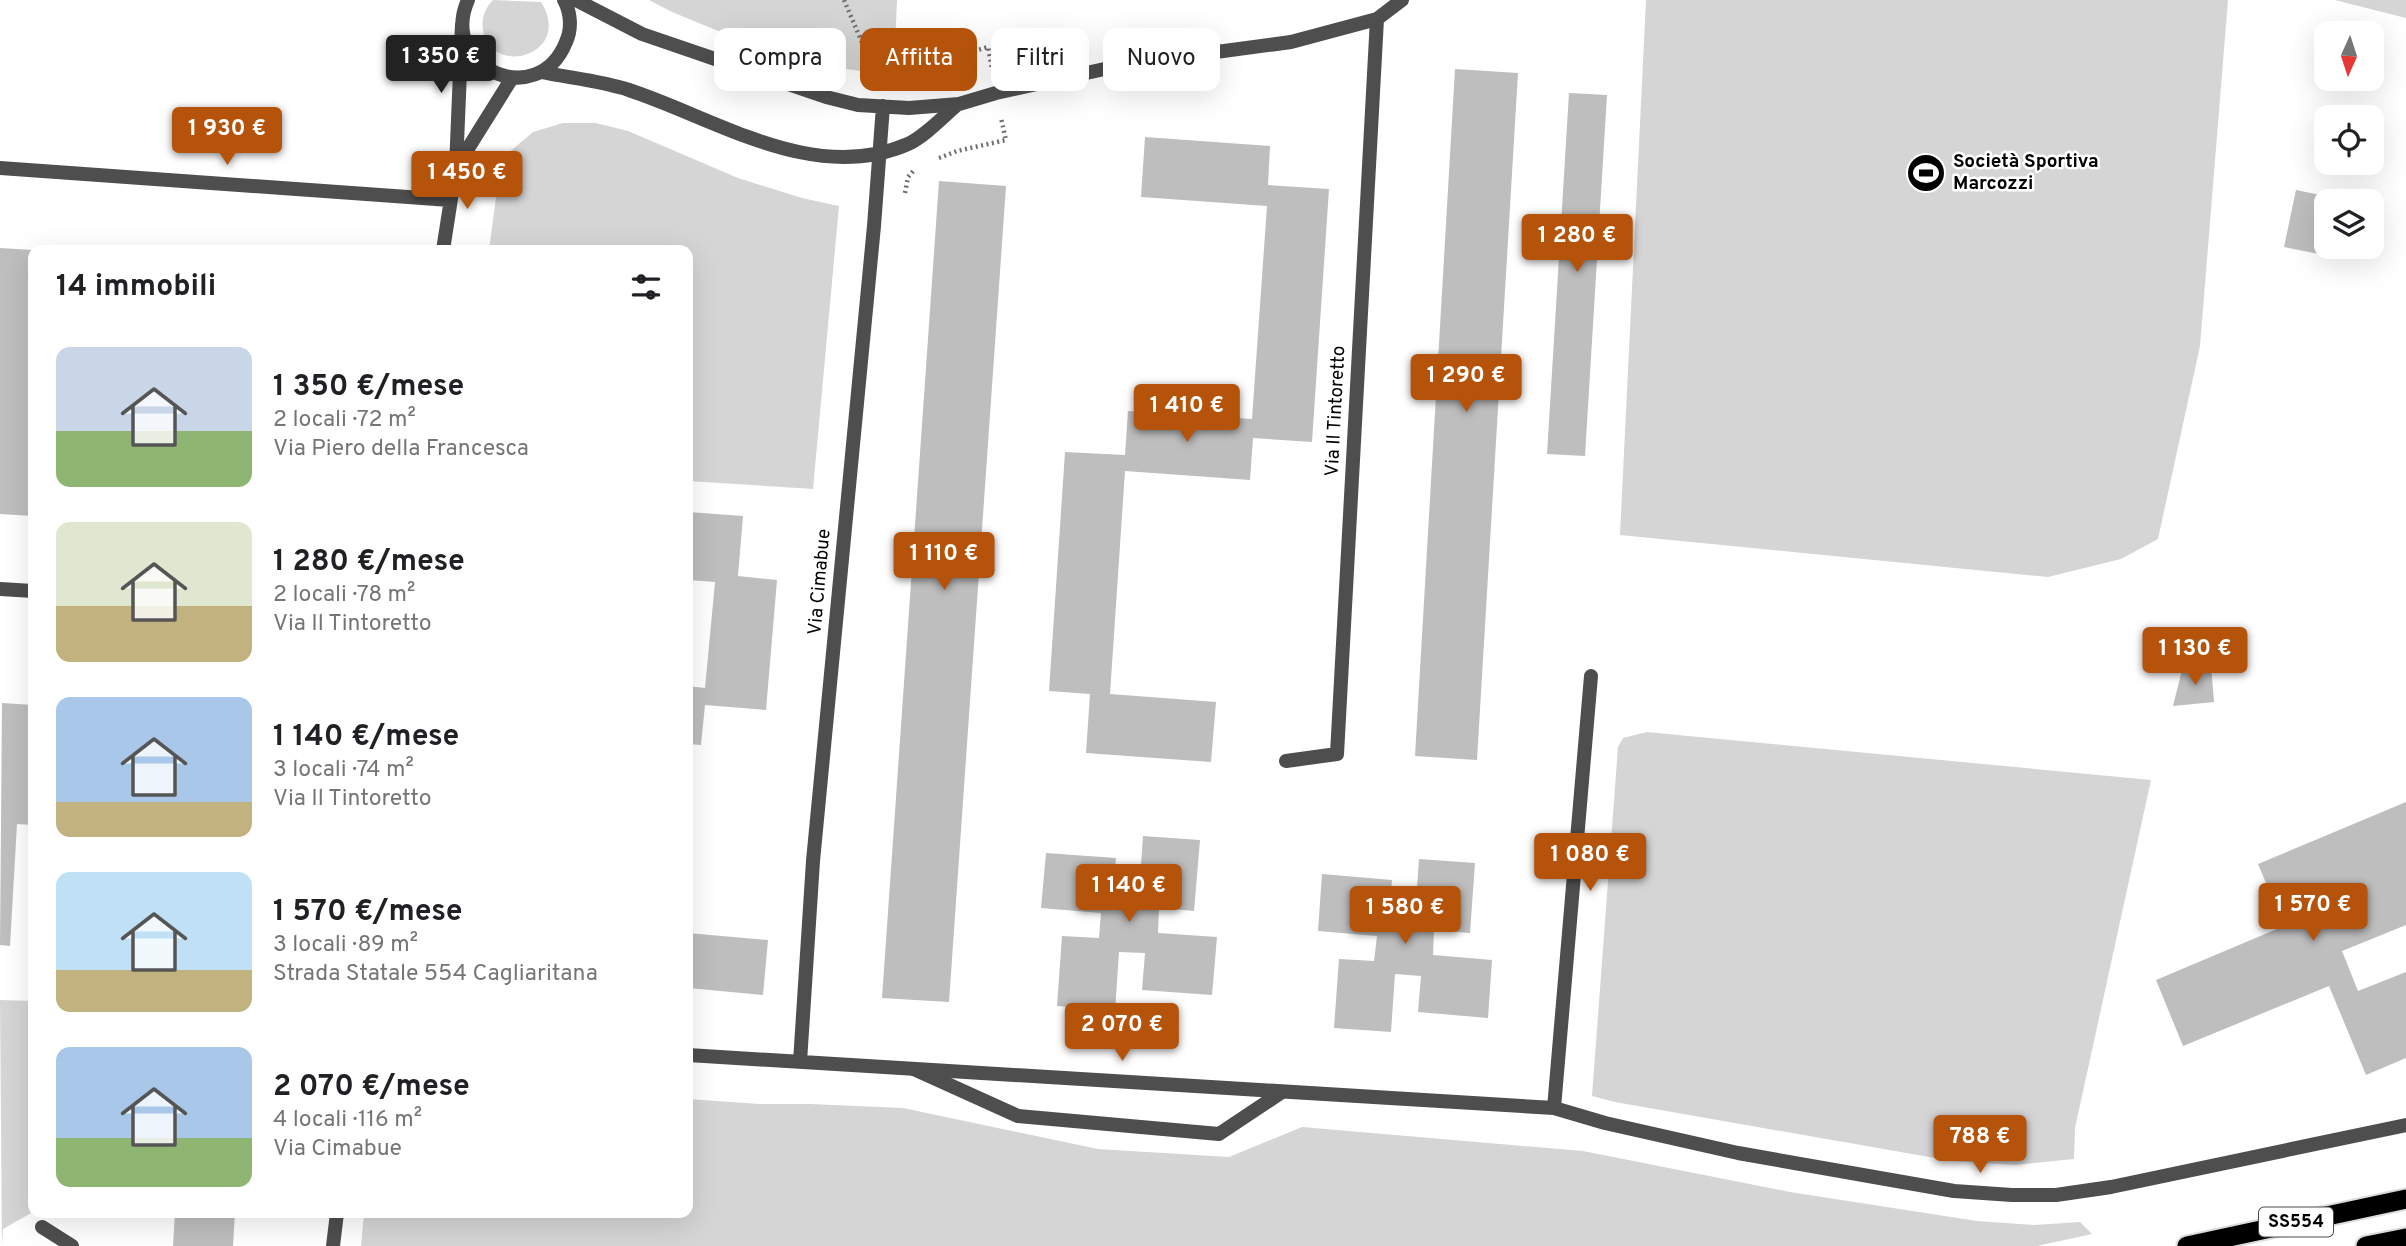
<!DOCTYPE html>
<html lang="it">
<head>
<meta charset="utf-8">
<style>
  :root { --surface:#fff; --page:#f2f2f2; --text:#202124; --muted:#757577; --accent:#b45309 }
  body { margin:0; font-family:Overpass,sans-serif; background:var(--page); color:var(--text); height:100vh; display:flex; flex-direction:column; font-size:26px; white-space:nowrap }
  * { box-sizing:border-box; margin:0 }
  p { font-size:23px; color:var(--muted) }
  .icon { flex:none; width:38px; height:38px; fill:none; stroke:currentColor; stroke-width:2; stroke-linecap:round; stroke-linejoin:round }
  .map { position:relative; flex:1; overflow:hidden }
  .drawer { position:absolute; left:28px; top:245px; width:665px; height:973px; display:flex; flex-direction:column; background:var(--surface); border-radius:14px; box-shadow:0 7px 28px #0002 }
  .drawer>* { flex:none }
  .banner { position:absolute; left:714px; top:28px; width:665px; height:63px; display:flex; gap:14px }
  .needle { width:46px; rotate:183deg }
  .buttons { position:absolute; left:2314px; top:21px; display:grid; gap:14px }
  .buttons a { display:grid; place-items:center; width:70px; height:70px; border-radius:14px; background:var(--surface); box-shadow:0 7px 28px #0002; font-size:35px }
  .price { position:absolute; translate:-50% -60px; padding:0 16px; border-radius:7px; background:var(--accent); color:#fff; font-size:23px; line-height:46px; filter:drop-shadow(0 2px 4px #0008) }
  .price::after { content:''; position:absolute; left:50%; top:42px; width:21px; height:16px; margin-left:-10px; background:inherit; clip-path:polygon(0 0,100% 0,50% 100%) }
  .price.active { background:#222; color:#fff }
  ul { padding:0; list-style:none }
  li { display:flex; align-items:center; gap:21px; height:175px; padding:0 28px }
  li span { display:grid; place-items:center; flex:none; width:196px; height:140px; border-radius:14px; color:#555 }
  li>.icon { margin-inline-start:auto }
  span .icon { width:84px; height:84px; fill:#fffc; stroke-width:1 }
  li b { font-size:30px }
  h2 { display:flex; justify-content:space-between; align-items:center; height:84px; padding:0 28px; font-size:30px }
  .tag { padding:0 24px; border-radius:14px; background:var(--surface); box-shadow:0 7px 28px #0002; font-size:24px; line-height:63px }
  .tag.active { background:var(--accent); color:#fff }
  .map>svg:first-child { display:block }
  .green { fill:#d5d5d5 }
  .building { fill:#bebebe }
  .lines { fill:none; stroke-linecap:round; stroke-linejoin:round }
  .trunk-casing { stroke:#dbdbdb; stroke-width:23 }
  .path { stroke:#707070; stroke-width:4.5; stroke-dasharray:2 3.5; stroke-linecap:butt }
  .service { stroke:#4e4e4e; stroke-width:14 }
  .minor { stroke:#4e4e4e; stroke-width:14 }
  .trunk { stroke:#000; stroke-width:19 }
  .labels { text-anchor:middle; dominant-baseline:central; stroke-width:5; stroke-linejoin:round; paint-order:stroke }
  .shield { fill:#fff; stroke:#4c4c4c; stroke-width:2 }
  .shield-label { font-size:18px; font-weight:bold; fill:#000 }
  .poi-label { font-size:19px; font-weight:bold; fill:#000; stroke:#fff; text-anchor:start }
  .street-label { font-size:19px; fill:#000; stroke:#fff }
</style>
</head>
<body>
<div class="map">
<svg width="2406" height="1246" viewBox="0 0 2406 1246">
  <rect width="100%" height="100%" fill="#fff"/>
  <path class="green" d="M493,0l48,2c33,52 -49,77 -58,28 -2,-11 2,-22 10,-30z
    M649,0h248l-3,68 -19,5 -72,-10 -58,-21 -73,-30z
    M1646,0h582l-28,346 -42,193 -37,20 -73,18 -428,-42z
    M2335,0h71v18z
    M563,123h33l32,8 110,47 64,20 37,8 -26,283 -125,-8v-231h-199l9,-68 9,-28 26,-22z
    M1647,732l504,48 -76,348 -1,31 -59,6 -63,-4 -337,-59 -23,-6 26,-349 5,-9z
    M0,1000l33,1v211l-30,17 -1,17z
    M688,1099l71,5h51l93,4 195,41 131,8 73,-30 281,24 207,41 187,29 57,4 46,-3 12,12 -55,12h-1676l3,-33h324z"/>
  <path class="building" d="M1455,69l63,4 -41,687 -62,-4z
    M1569,93l38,2 -22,361 -38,-2z
    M1145,137l125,9 -2,39 61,4 -17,253 -59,-4 -3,42 -125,-9 -15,223 106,8 -5,60 -125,-9 4,-59 -41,-3 16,-239 60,3 3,-44 124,8 15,-213 -126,-9z
    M939,181l67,5 -57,816 -67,-4z
    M2296,190l34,7 -1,4h-3v46h10l-2,10 -50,-10z
    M0,248l33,2v266l-33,-2z
    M688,512l55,4 -5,60 39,4 -11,130 -61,-5 -4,40 -13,-1v-58l17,2 10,-106 -27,-2z
    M2211,665l3,37 -41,4 9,-36z
    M2,703l31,2v120l-16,-1 -7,122 -10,-1z
    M2406,802v123l-64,26 16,40 48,-19v86l-40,17 -37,-89 -146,60 -27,-66 128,-54 -26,-62z
    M1143,836l57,4 -6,71 -35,-3 -1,25 59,4 -5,58 -70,-5 3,-37 -26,-1 -4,59 -58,-5 5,-70 37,2 2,-25 -60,-5 5,-55 70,5 -3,34 26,3z
    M1419,859l56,4 -5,70 -36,-3 -1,25 59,5 -4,58 -70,-6 3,-36 -26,-2 -4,58 -57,-4 5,-69 35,2 3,-25 -59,-5 4,-57 70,6 -3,35 26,2z
    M688,933l80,7 -5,55 -75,-7z
    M175,1213h60l-2,33h-60z"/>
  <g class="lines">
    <defs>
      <path id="trunk" d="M2187,1246l219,-47
        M2366,1246l40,-8"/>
    </defs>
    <use href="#trunk" class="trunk-casing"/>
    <path class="path" d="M844,0l34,80 110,-33 4,21
      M939,158l18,-7 49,-11 -5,-22
      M905,193l3,-16 7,-8"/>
    <path class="service" d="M914,1069l104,47 201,18 63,-42"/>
    <path class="minor" d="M468,0c-30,68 70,112 98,42 6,-13 5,-29 -2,-42
      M576,0l66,34 184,63 32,8 51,3 50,-4 37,-11 131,-29 164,-22 86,-23 25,-19
      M541,72c29,6 61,9 88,18 88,29 185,95 279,54 16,-7 36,-28 50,-40
      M457,166l55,-88
      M0,168l450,32
      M443,250l13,-83 6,-143
      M0,589l33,2
      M1286,761l51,-7 40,-735
      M688,1055l866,53 51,15 133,30 216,38 58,4h44l55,-8 295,-62
      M800,1062l13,-201 61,-635 9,-120
      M1554,1108l37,-432
      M42,1227l30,19
      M333,1246l4,-33"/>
    <use href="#trunk" class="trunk"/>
  </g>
  <defs>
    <symbol id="stadium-disc" viewBox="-11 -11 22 22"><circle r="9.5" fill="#000" stroke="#fff"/><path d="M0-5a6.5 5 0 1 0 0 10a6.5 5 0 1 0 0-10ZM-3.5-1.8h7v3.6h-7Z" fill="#fff"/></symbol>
  </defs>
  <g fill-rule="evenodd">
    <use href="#stadium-disc" x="1904" y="151" width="44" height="44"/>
  </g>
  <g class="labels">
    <rect class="shield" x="2259" y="1207.5" width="74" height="29" rx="5"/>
    <g class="shield-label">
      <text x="2296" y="1222">SS554</text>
    </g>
    <g class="poi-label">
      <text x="1953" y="162">Società Sportiva<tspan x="1953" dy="22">Marcozzi</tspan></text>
    </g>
    <g class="street-label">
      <text transform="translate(1336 411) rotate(-87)">Via Il Tintoretto</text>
      <text transform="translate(820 582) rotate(-85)">Via Cimabue</text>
    </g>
  </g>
</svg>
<div class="buttons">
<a><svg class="needle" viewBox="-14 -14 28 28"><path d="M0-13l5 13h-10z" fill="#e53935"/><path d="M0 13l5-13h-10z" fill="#757577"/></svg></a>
<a><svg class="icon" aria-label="locate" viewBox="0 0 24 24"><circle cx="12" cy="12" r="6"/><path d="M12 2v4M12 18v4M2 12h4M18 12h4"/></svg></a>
<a><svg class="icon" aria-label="layers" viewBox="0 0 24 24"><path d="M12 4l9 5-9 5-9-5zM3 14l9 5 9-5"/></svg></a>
</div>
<b class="price active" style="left:441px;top:95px">1 350 €</b>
<b class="price" style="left:227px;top:167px">1 930 €</b>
<b class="price" style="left:467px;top:211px">1 450 €</b>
<b class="price" style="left:1577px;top:274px">1 280 €</b>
<b class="price" style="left:1466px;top:414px">1 290 €</b>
<b class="price" style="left:1187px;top:444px">1 410 €</b>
<b class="price" style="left:944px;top:592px">1 110 €</b>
<b class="price" style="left:2195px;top:687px">1 130 €</b>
<b class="price" style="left:1590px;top:893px">1 080 €</b>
<b class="price" style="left:1129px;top:924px">1 140 €</b>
<b class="price" style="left:2313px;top:943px">1 570 €</b>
<b class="price" style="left:1405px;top:946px">1 580 €</b>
<b class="price" style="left:1122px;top:1063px">2 070 €</b>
<b class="price" style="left:1980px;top:1175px">788 €</b>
<div class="banner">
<a class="tag">Compra</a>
<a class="tag active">Affitta</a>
<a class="tag">Filtri</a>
<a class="tag">Nuovo</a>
</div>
<section class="drawer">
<h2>14 immobili<svg class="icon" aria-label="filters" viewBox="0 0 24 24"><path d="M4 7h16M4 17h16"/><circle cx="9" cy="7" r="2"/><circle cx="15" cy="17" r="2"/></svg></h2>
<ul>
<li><span style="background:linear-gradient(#c9d6e8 60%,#8fb573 0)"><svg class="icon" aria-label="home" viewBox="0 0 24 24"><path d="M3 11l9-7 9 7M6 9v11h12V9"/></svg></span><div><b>1 350 €/mese</b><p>2 locali · 72 m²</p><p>Via Piero della Francesca</p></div></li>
<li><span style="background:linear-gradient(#dfe7d0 60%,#c2b280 0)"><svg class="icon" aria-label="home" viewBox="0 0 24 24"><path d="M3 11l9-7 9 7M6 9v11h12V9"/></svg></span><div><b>1 280 €/mese</b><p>2 locali · 78 m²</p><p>Via Il Tintoretto</p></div></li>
<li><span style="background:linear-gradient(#a9c7e8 75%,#c2b280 0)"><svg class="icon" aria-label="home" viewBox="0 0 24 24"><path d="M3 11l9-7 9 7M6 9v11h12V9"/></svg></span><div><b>1 140 €/mese</b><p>3 locali · 74 m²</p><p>Via Il Tintoretto</p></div></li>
<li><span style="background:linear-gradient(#bfe0f5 70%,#c2b280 0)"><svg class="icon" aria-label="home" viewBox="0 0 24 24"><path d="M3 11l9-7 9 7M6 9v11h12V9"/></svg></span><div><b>1 570 €/mese</b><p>3 locali · 89 m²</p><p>Strada Statale 554 Cagliaritana</p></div></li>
<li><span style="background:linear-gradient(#a9c7e8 65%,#8fb573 0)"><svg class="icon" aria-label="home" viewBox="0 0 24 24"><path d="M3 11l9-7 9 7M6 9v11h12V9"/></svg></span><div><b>2 070 €/mese</b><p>4 locali · 116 m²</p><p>Via Cimabue</p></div></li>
</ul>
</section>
</div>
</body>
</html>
